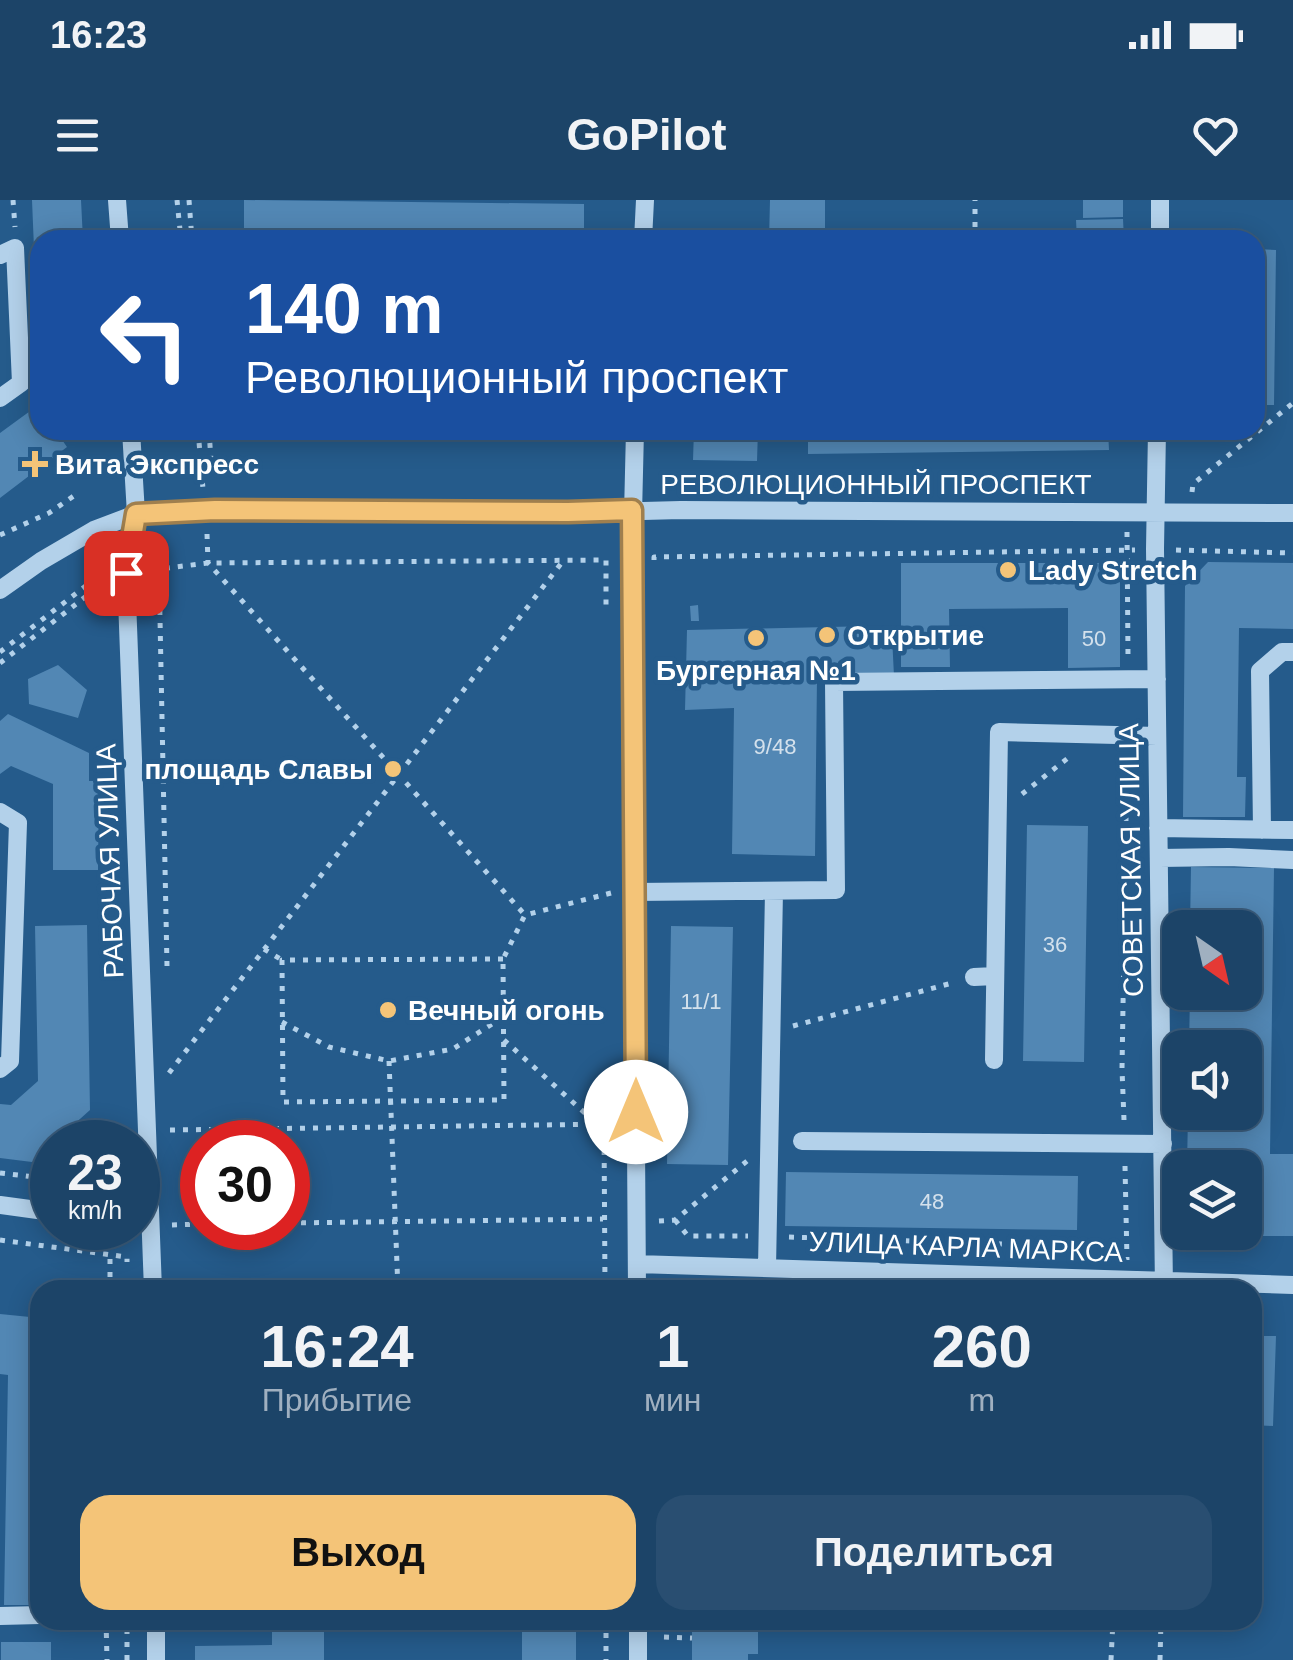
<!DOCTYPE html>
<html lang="ru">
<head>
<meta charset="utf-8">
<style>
  body { margin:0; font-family:Helvetica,sans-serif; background:#294e71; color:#f1f3f6; height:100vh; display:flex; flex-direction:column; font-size:38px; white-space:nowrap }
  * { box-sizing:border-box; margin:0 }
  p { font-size:32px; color:#a0b0c0 }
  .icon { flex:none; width:55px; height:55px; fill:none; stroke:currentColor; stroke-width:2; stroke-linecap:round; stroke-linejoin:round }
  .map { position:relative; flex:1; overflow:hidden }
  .details { position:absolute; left:30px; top:1080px; width:1232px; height:350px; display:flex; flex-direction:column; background:#1c4468; border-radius:30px; box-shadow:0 5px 25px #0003,0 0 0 2px #3a5c7c }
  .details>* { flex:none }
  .hud { position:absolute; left:30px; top:30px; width:1235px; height:210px; border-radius:30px; box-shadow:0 5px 25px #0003,0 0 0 2px #3a5c7c; background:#1a4fa0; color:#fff; overflow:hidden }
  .needle { width:65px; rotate:146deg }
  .controls { position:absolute; left:1162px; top:710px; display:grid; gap:20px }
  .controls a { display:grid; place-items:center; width:100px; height:100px; border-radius:20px; background:#1c4468; box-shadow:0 5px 25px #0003,0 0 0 2px #3a5c7c; font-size:50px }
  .speed { position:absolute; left:30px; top:920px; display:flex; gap:20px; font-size:50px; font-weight:700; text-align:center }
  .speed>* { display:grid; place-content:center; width:130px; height:130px; border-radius:50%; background:#1c4468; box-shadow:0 5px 25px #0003,0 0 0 2px #3a5c7c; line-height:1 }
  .speed small { font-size:25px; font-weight:400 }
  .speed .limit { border:15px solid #d22; background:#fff; color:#111 }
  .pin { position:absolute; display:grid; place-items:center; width:85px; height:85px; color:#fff; margin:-42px; border-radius:20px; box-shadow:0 5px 15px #0006 }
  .me { position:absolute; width:110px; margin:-55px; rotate:0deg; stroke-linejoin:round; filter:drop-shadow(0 0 8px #0008) }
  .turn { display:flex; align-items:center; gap:35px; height:210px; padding:0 50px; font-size:45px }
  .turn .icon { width:130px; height:130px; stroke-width:2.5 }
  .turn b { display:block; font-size:70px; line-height:85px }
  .eta { display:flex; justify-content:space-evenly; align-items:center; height:170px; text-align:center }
  .eta b { font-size:60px; font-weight:700; line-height:70px }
  .cta { display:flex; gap:20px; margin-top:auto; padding:20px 50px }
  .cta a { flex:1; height:115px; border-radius:30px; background:#f4c478; color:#111; font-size:40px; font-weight:700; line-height:115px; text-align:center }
  .cta a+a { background:#294e71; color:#f1f3f6 }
  .status { display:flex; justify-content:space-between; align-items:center; height:70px; padding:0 50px; background:#1c4468; direction:ltr }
  .status svg { height:28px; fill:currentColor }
  header { display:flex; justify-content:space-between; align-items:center; height:130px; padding:0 50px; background:#1c4468; font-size:45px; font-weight:700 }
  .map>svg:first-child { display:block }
</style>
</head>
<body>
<div class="status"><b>16:23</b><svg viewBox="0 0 49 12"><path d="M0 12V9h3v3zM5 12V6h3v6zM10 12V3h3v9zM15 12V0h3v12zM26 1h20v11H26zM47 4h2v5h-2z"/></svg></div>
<header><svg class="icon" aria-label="menu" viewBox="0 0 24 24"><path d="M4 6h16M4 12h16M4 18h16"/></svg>GoPilot<svg class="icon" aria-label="heart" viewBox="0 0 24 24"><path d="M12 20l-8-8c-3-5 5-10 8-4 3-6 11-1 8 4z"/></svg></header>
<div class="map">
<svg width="1293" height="1460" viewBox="0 0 1293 1460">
  <rect width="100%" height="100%" fill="#255b8b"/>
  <path fill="#5287b4" d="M32 0H81L83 40H40V121H37Z
    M244 0 584 4V40H244Z
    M770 0H825V40H769Z
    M1083 0H1123V17L1083 18Z
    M1123 19 1124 40H1077L1076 20Z
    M1255 49 1276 50 1274 205H1255Z
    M40 198V230H62L58 234 67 247 0 298V233L37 206Z
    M483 230H581V241L483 239Z
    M694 230H758L757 261 693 260Z
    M808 230H1108L1109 250 808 254Z
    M1208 362 1293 363V429L1239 428 1237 577H1246L1245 617H1183L1185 386Z
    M901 363H1120V467L1068 468V408L949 409 950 467H901Z
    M698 405 699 421H691L690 406Z
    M873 426 874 435 892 436 894 476 817 477 815 656 732 654 734 508 685 510 687 430Z
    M58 465 87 490 78 518 29 504 28 479Z
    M8 514 89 553V581H99L98 670H53V584L11 566 0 574V521Z
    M1027 625 1088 626 1084 862 1023 861Z
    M1191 667 1274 668 1270 954H1293V1036H1245V968H1187L1188 912H1245V848H1189L1190 792H1245V728H1190Z
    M87 725 90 910 32 962 0 958V904L11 905 38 881 35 726Z
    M671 726 733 727 728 965 667 964Z
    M786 972 1078 976 1077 1030 785 1026Z
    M0 1114 40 1118V1405H4L8 1175 0 1174Z
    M1252 1136H1276L1273 1226 1252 1225Z
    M272 1420H324V1460H195V1446L272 1445Z
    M522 1420H576V1460H522Z
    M692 1420H758V1454H748V1460H692Z
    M1 1442H51V1460H1Z"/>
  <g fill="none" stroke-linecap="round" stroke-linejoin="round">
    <path stroke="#b3d1ea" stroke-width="5" stroke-dasharray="5 8" stroke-linecap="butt" d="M13 0 15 27
      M177 0 181 40
      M189 0 192 40
      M975 40V0
      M198 230 203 289
      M209 230 211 261
      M1192 292 1193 284 1293 203
      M1127 332 1128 455
      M207 334 208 363 525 715
      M0 335 49 313 78 293
      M1176 350 1293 353
      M654 360V357L1135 350
      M0 452 100 375
      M0 463 102 384
      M1022 594 1068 558
      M264 749 282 760
      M503 759 282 760 283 902 504 900 503 759 525 715 611 693
      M167 766 159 369 208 363 606 360V405
      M282 822 329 847 389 861 453 849 503 817
      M793 826 952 783
      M504 840 597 924
      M389 861 398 1090
      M169 873 563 361
      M1124 920 1122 869 1127 556
      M604 924 605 1090
      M170 930 612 924
      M110 942 123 931
      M1125 966 1127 1060
      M0 973 52 979
      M675 1020 688 1036H748
      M659 1021 675 1020 747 961
      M288 1023 603 1019
      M172 1025 202 1024
      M789 1037 1126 1048
      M0 1040 127 1057V1062
      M176 1086 605 1083
      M110 1090V1055
      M106 1420 107 1460
      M606 1420V1460
      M664 1437 692 1438
      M127 1460V1420
      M1111 1460 1113 1420
      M1160 1460 1161 1420"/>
    <path stroke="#b3d1ea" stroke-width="18" d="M117 0 120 40
      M643 40 645 0
      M1160 40V0
      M0 55 15 48 21 183 0 198
      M131 230 136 314 126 373 153 1090
      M635 230 632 357 637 1090
      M1157 230 1155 349 1164 1090
      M0 390 41 361 94 330 136 314 215 310 605 312 681 310 1293 313
      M0 612 18 623 10 861 0 869
      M1158 628 1293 630
      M1262 630 1260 471 1282 452H1293
      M1159 658 1229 657 1293 660
      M634 692 836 690 834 482 1157 479
      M974 777 995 776
      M994 860 999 532 1157 536
      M802 941 1163 944
      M0 1005 52 1012
      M637 1064 1293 1085
      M767 1068 774 691
      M0 1416 40 1415
      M156 1420V1460
      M638 1420V1460"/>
  </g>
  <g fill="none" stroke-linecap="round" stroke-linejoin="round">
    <defs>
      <path id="route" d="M126 373 136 314 215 310 568 312 632 310 636 912"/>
    </defs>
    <use href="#route" stroke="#9f7f4e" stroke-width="25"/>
    <use href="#route" stroke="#f4c478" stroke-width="18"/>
  </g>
  <g fill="#f4c478" stroke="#255b8b" stroke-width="4">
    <path d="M30 249h10v10h10v10h-10v10h-10v-10h-10v-10h10z"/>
    <circle cx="1008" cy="370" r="10"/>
    <circle cx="827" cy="435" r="10"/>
    <circle cx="756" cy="438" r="10"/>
    <circle cx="393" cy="569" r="10"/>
    <circle cx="388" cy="810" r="10"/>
  </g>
  <g text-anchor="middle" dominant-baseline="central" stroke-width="9" stroke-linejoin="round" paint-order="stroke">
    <g font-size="22" fill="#d4e1ec">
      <text x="1094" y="438">50</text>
      <text x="775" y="546">9/48</text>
      <text x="1055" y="744">36</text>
      <text x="701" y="801">11/1</text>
      <text x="932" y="1001">48</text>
    </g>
    <g font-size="28" font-weight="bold" fill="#fff" stroke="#255b8b" text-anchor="start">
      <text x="55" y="264">Вита Экспресс</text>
      <text x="1028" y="370">Lady Stretch</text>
      <text x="847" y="435">Открытие</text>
      <text x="756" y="470" text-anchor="middle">Бургерная №1</text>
      <text x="373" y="569" text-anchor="end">площадь Славы</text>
      <text x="408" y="810">Вечный огонь</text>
    </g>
    <g font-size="28" fill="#fff" stroke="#255b8b">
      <text x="876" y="284">РЕВОЛЮЦИОННЫЙ ПРОСПЕКТ</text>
      <text transform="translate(1131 660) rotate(-91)">СОВЕТСКАЯ УЛИЦА</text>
      <text transform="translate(110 661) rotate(-92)">РАБОЧАЯ УЛИЦА</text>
      <text transform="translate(966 1047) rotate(2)">УЛИЦА КАРЛА МАРКСА</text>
    </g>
  </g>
</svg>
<div class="controls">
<a><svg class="needle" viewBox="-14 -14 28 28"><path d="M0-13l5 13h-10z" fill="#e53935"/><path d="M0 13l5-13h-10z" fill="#a0b0c0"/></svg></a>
<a><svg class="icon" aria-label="sound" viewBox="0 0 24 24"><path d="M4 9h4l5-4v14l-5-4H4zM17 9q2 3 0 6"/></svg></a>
<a><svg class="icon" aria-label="layers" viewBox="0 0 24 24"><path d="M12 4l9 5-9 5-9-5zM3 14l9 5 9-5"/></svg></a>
</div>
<div class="speed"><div>23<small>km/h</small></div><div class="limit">30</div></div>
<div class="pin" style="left:126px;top:373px;background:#d93025"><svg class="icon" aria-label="arrive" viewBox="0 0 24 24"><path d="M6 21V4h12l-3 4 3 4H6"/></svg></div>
<svg class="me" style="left:636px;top:912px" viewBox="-20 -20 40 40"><circle r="19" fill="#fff"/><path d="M0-13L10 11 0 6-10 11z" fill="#f4c478"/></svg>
<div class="hud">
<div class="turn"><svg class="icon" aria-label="left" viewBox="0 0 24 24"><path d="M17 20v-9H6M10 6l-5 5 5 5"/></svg><div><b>140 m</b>Революционный проспект</div></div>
</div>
<section class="details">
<div class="eta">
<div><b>16:24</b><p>Прибытие</p></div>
<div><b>1</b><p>мин</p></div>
<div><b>260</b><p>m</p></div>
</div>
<div class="cta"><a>Выход</a><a>Поделиться</a></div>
</section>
</div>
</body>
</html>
